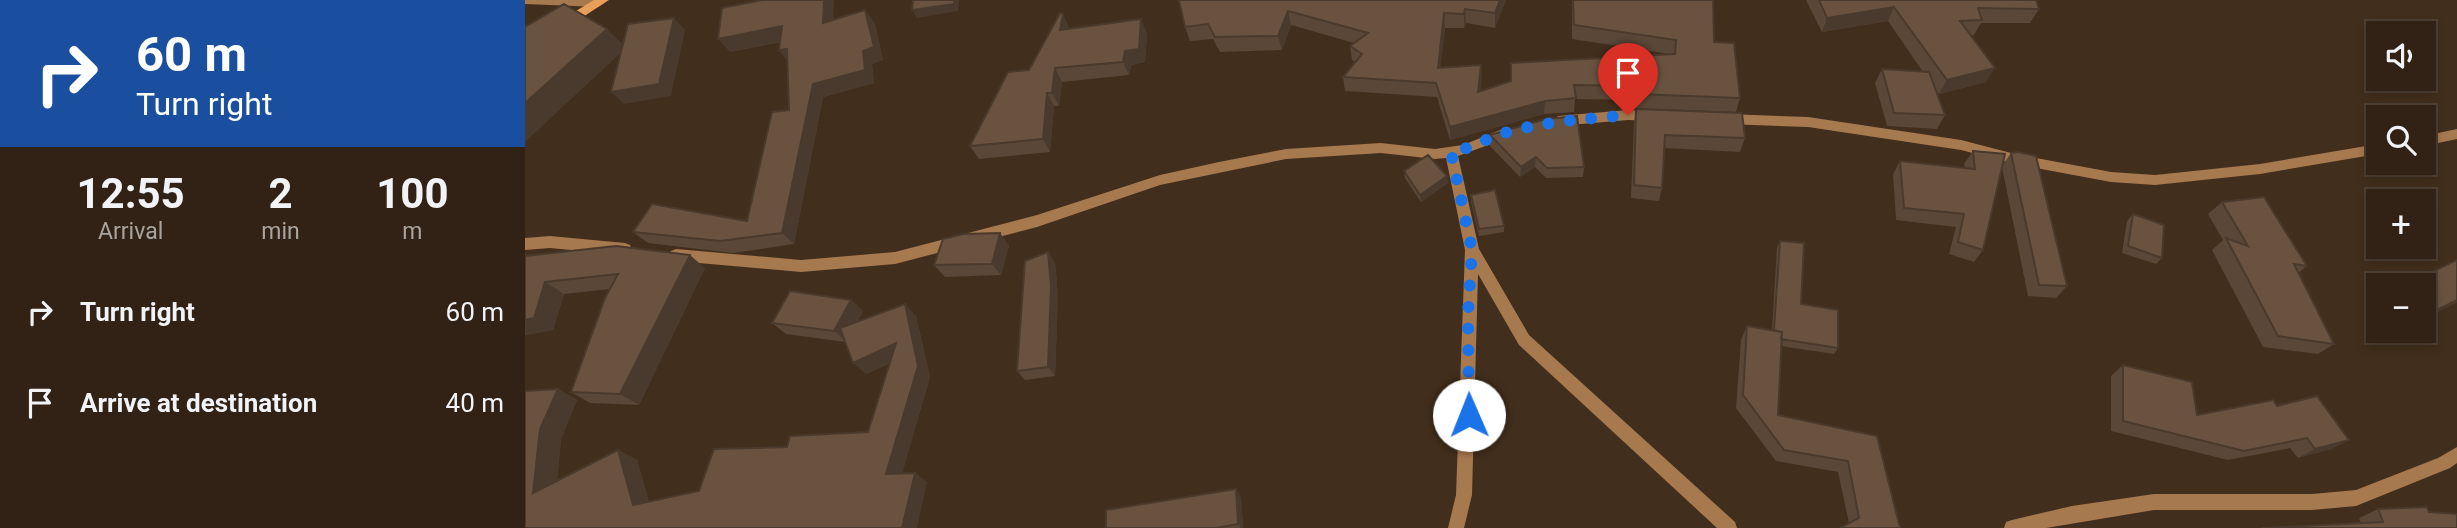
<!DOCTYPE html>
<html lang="en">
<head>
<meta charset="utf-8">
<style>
  body { margin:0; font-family:Roboto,sans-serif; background:#3a2a1e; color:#f1f3f6; height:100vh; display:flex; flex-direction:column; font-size:26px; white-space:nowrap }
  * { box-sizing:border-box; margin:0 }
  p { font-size:23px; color:#a8a4a0 }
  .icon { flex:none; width:38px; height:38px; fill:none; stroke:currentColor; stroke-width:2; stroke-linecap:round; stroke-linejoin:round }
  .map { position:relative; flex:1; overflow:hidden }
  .drawer { display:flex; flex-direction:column; background:#322215; width:525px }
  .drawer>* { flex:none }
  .hud { background:#1a4fa0; color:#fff; overflow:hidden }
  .controls { position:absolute; left:1841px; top:21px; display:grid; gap:14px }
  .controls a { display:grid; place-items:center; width:70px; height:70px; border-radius:0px; background:#322215; box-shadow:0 4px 10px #0003,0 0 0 2px #4d3f34; font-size:35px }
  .pin { position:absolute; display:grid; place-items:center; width:60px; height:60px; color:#fff; margin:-72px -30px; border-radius:50% 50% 50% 0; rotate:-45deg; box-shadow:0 0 7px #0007 }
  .pin .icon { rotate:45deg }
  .me { position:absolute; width:77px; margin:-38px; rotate:359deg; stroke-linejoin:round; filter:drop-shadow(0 0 5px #0008) }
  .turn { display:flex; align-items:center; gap:24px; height:147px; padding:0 21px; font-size:32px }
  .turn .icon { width:91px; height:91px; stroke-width:2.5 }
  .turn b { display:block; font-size:49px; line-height:60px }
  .eta { display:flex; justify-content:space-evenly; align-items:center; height:119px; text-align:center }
  .eta b { font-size:42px; font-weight:700; line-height:49px }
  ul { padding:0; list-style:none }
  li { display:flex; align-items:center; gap:21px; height:91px; padding:0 21px }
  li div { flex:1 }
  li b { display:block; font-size:26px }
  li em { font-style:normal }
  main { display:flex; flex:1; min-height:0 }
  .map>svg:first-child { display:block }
</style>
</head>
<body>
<main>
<section class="drawer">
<div class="hud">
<div class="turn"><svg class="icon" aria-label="right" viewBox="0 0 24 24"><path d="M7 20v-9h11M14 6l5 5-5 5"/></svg><div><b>60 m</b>Turn right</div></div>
</div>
<div class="eta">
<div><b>12:55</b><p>Arrival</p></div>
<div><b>2</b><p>min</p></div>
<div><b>100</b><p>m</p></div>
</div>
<ul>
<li><svg class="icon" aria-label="right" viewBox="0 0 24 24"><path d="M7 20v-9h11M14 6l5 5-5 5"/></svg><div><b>Turn right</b></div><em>60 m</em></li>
<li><svg class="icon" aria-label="arrive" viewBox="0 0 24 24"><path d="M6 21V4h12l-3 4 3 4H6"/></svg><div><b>Arrive at destination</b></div><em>40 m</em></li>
</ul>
</section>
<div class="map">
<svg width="1932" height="528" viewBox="0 0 1932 528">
  <rect width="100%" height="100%" fill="#422e1c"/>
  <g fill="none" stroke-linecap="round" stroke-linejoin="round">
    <path fill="#a7794f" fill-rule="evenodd" d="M0 0H77L79 3 73 7 0 4Z
      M1103 110 1128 111 1134 116 1128 121 1103 120 1033 126 1027 121 1033 116Z
      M1201 114 1283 117 1436 140 1490 154 1586 172 1630 175 1735 164 1853 144V154L1735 174 1630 185 1586 182 1490 164 1436 150 1283 127 1201 124 1195 119Z
      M983 127 989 132 988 136 933 156 954 249 1004 335 1210 522 1212 528H1192L994 345 953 274 947 495 939 528H923L931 495 940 250 921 158 910 159 856 153 761 159 635 185 512 227 370 264 276 272 151 261 146 259 144 255 146 251 151 249 276 260 370 252 512 215 635 175 694 162 761 149 856 143 910 149 938 145Z
      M1932 129V139L1899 146V136Z
      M25 236 100 243 105 245 107 249 105 253 100 255 25 248 0 250V238Z
      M1932 447V463L1925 468 1831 506 1787 510H1629L1521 528H1479L1481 522 1487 520 1547 506 1629 494H1787L1831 490 1913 458Z"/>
    <path fill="#e89f59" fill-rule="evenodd" d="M69 0H84L44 26H36L34 23 36 20Z"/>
  </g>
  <path fill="#5a4737" d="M654 0H981L970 28 941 23 939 28H920L915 67 956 65 955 91 986 81V63L1145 54 1047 39V0H1188L1189 42 1215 98 1211 112 1109 108 1110 100 1050 99 1049 112 1019 114 925 140 912 97 820 91 818 77 830 62 827 60 825 46 829 43 766 25 757 50 695 52 688 39 665 41 660 27Z
    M1281 0H1511L1514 9 1505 23H1456L1449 35H1445L1461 82 1414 94 1411 89 1420 115 1412 129 1362 126 1350 83 1357 69 1398 72 1363 21 1297 32Z
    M340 10 350 24 358 60 347 64 349 83 298 97 269 244 208 253 123 243 108 232 222 221 264 110 263 61 254 50 255 42 205 52Z
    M544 27V29L622 33 620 62 606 65 604 75 537 82 534 106H529L525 152 454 159 445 146 504 70Z
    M1111 109 1220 138 1215 152 1139 148 1137 188 1134 201 1106 198 1109 123Z
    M965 135 1059 167 1058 177 1021 178 1010 167 995 177 965 146Z
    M1448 151 1477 166 1486 153 1542 286 1531 298 1503 296 1477 167 1458 250 1449 262 1424 254 1431 227 1371 220 1368 174 1375 161 1440 168 1439 164Z
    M879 171 923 183 896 202 880 178Z
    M946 195 979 226V232L954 236 946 202Z
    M1697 202 1782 266 1773 273 1809 344 1793 354 1738 347 1687 250 1698 240 1683 214Z
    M1608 214 1637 258 1631 264 1597 253 1602 221Z
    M475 233 484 246 476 275 420 277 409 265Z
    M1255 241 1276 304 1313 348 1309 354 1256 346 1253 415 1352 436 1375 528 1324 523 1313 472 1251 461 1211 408 1216 340 1222 326 1247 330 1252 248Z
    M523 252 530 263 533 296 530 376 500 380 492 371Z
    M0 253 1 254V256L180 268 114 405 65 403 46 392 85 289 39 294 28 330 0 335Z
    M1932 260V302L1899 319V285H1880Z
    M326 300 338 311 333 321 391 316 405 377 377 473 402 482 0 528 33 389 52 400 36 439 32 481 93 450 112 460 124 502 174 491 262 447 343 432 365 363 341 374 320 342 261 334 247 323Z
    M1598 365 1672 415 1752 406 1824 440 1806 449 1773 458 1765 448 1703 460 1586 431V376Z
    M716 497 718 528H581Z
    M1853 509 1904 512 1932 528 1836 523 1834 518Z"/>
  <path fill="#4a3a2d" d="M299 0H309L308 36 298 23Z
    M429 0H434L433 11 392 18 387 10Z
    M975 0H981L970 28V13Z
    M1369 7 1363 21 1297 32 1302 18Z
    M940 9 941 23 939 28V14Z
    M340 10 350 24 358 60 347 64 349 83 298 97 269 244 257 233 288 84Z
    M763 11 766 25 757 50 753 36Z
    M919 13 920 28 914 82 913 68Z
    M538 14 544 27 542 44 535 30Z
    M149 18 160 30 146 96 99 104 86 92Z
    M616 19 622 33 620 62 606 65 604 75 598 62 600 51Z
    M257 26 267 39 205 52 193 39Z
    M82 29 101 48 0 142V103Z
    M262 49 265 64 254 50Z
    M956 65 957 79 954 106 953 92Z
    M530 68 537 82 534 106 527 93Z
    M1470 68 1461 82 1414 94 1422 80Z
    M522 93 529 106 525 152 518 139Z
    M1020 101 1019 114 925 140V127Z
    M1011 157 1010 167 995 177 996 167Z
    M922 176 923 183 896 202 895 195Z
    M475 233 484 246 476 275 467 264Z
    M523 252 530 263 533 296 530 376 523 367Z
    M165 255 180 268 114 405 95 394Z
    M20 282 39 294 28 330 0 335V320Z
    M326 300 338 311 322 342 309 331Z
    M1932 300V302L1899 319 1910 311Z
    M380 304 391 316 405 377 374 484 361 474Z
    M371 343 383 354 341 374 328 363Z
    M33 389 52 400 36 439 30 502 8 493 15 429Z
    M1824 440 1806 449 1773 458 1790 449Z
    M93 450 112 460 127 514 108 505Z
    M390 473 402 482 392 528H377Z
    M711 489 716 497 718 528H716L713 524Z"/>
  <path fill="#695340" stroke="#4a3a2d" stroke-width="2" d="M237 0H299L298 23 340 10 349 47 338 51 340 70 288 84 257 233 195 241 108 232 127 204 222 221 247 112 264 110 262 49 254 50 257 26 193 39 197 8Z
    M388 0H429V4L387 10Z
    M654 0H975L970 13 940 9 939 14 919 13 913 68 956 65 953 92 986 81V63L1150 54 1151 40 1049 25 1048 0H1188L1189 42 1209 43 1215 98 1112 94V86L1049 85 1051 98 1020 101 925 127 911 83 818 77 837 54 825 46 843 33 763 11 753 36 690 37 683 24 660 27Z
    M1294 0H1511L1514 9 1453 8 1457 20 1435 21 1470 68 1422 80 1369 7 1302 18Z
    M39 4 82 29 0 103V27Z
    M535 13 538 14 535 30 616 19 614 49 600 51 598 62 530 68 527 93H522L518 139 445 146 483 72 504 70Z
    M149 18 134 84 86 92 103 24Z
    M1357 69 1404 72 1420 115 1369 113Z
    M1111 109 1217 113 1220 138 1140 135 1137 188 1109 185Z
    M1052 116 1059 167 1022 168 1011 157 996 167 965 135 1021 119Z
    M1448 151 1480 154 1458 250 1433 242 1439 214 1379 208 1375 161 1450 169Z
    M1493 152 1511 156 1542 286 1514 285 1486 153Z
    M903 155 922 176 895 195 879 171Z
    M970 190 979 226 954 229 946 195Z
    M1739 197 1782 266 1769 264 1809 344 1753 336 1701 238 1723 246 1697 202Z
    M1608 214 1639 225 1637 258 1603 246Z
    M475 233 467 264 409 265 418 239 438 234Z
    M1255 241 1279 243 1276 304 1313 310V348L1256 339 1257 332 1249 330Z
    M91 246 165 255 95 394 46 392 80 298 93 274 20 282 9 318 0 320V256Z
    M523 252 526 286 523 367 492 371 500 261Z
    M1932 260V300L1910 311 1899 300V285H1884L1882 284Z
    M265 291 326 300 309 331 247 323Z
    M380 304 393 366 361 474 390 473 377 528H0V391L33 389 15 429 8 493 93 450 108 505 174 491 189 449 262 447 265 436 343 432 371 343 328 363 315 328Z
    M1222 326 1257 332 1253 415 1352 436 1375 528H1315L1334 518 1323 461 1259 450 1218 395Z
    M1598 365 1667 382 1672 415 1748 400 1752 406 1792 396 1824 440 1790 449 1782 438 1719 451 1598 421Z
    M711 489 713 524 691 528H581V510Z
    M1902 507 1904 512 1932 514V528H1736L1858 522 1853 509Z"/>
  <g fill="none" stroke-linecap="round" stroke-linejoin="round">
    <path stroke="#1a73e8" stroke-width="12" stroke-dasharray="0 21.6" d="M944 415 943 314 947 250 926 152C946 149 963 137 983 132 1022 121 1062 119 1103 115"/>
  </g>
</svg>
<div class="controls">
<a><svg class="icon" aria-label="sound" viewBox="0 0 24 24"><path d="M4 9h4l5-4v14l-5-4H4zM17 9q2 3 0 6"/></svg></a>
<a><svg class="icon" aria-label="search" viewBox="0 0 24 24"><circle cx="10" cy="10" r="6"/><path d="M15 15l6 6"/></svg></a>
<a>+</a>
<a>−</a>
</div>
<div class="pin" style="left:1103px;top:115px;background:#d93025"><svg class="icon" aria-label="arrive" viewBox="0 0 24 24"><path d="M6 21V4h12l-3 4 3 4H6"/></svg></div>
<svg class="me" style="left:944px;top:415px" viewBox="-20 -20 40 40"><circle r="19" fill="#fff"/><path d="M0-13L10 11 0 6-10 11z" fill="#1a73e8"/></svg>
</div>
</main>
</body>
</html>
